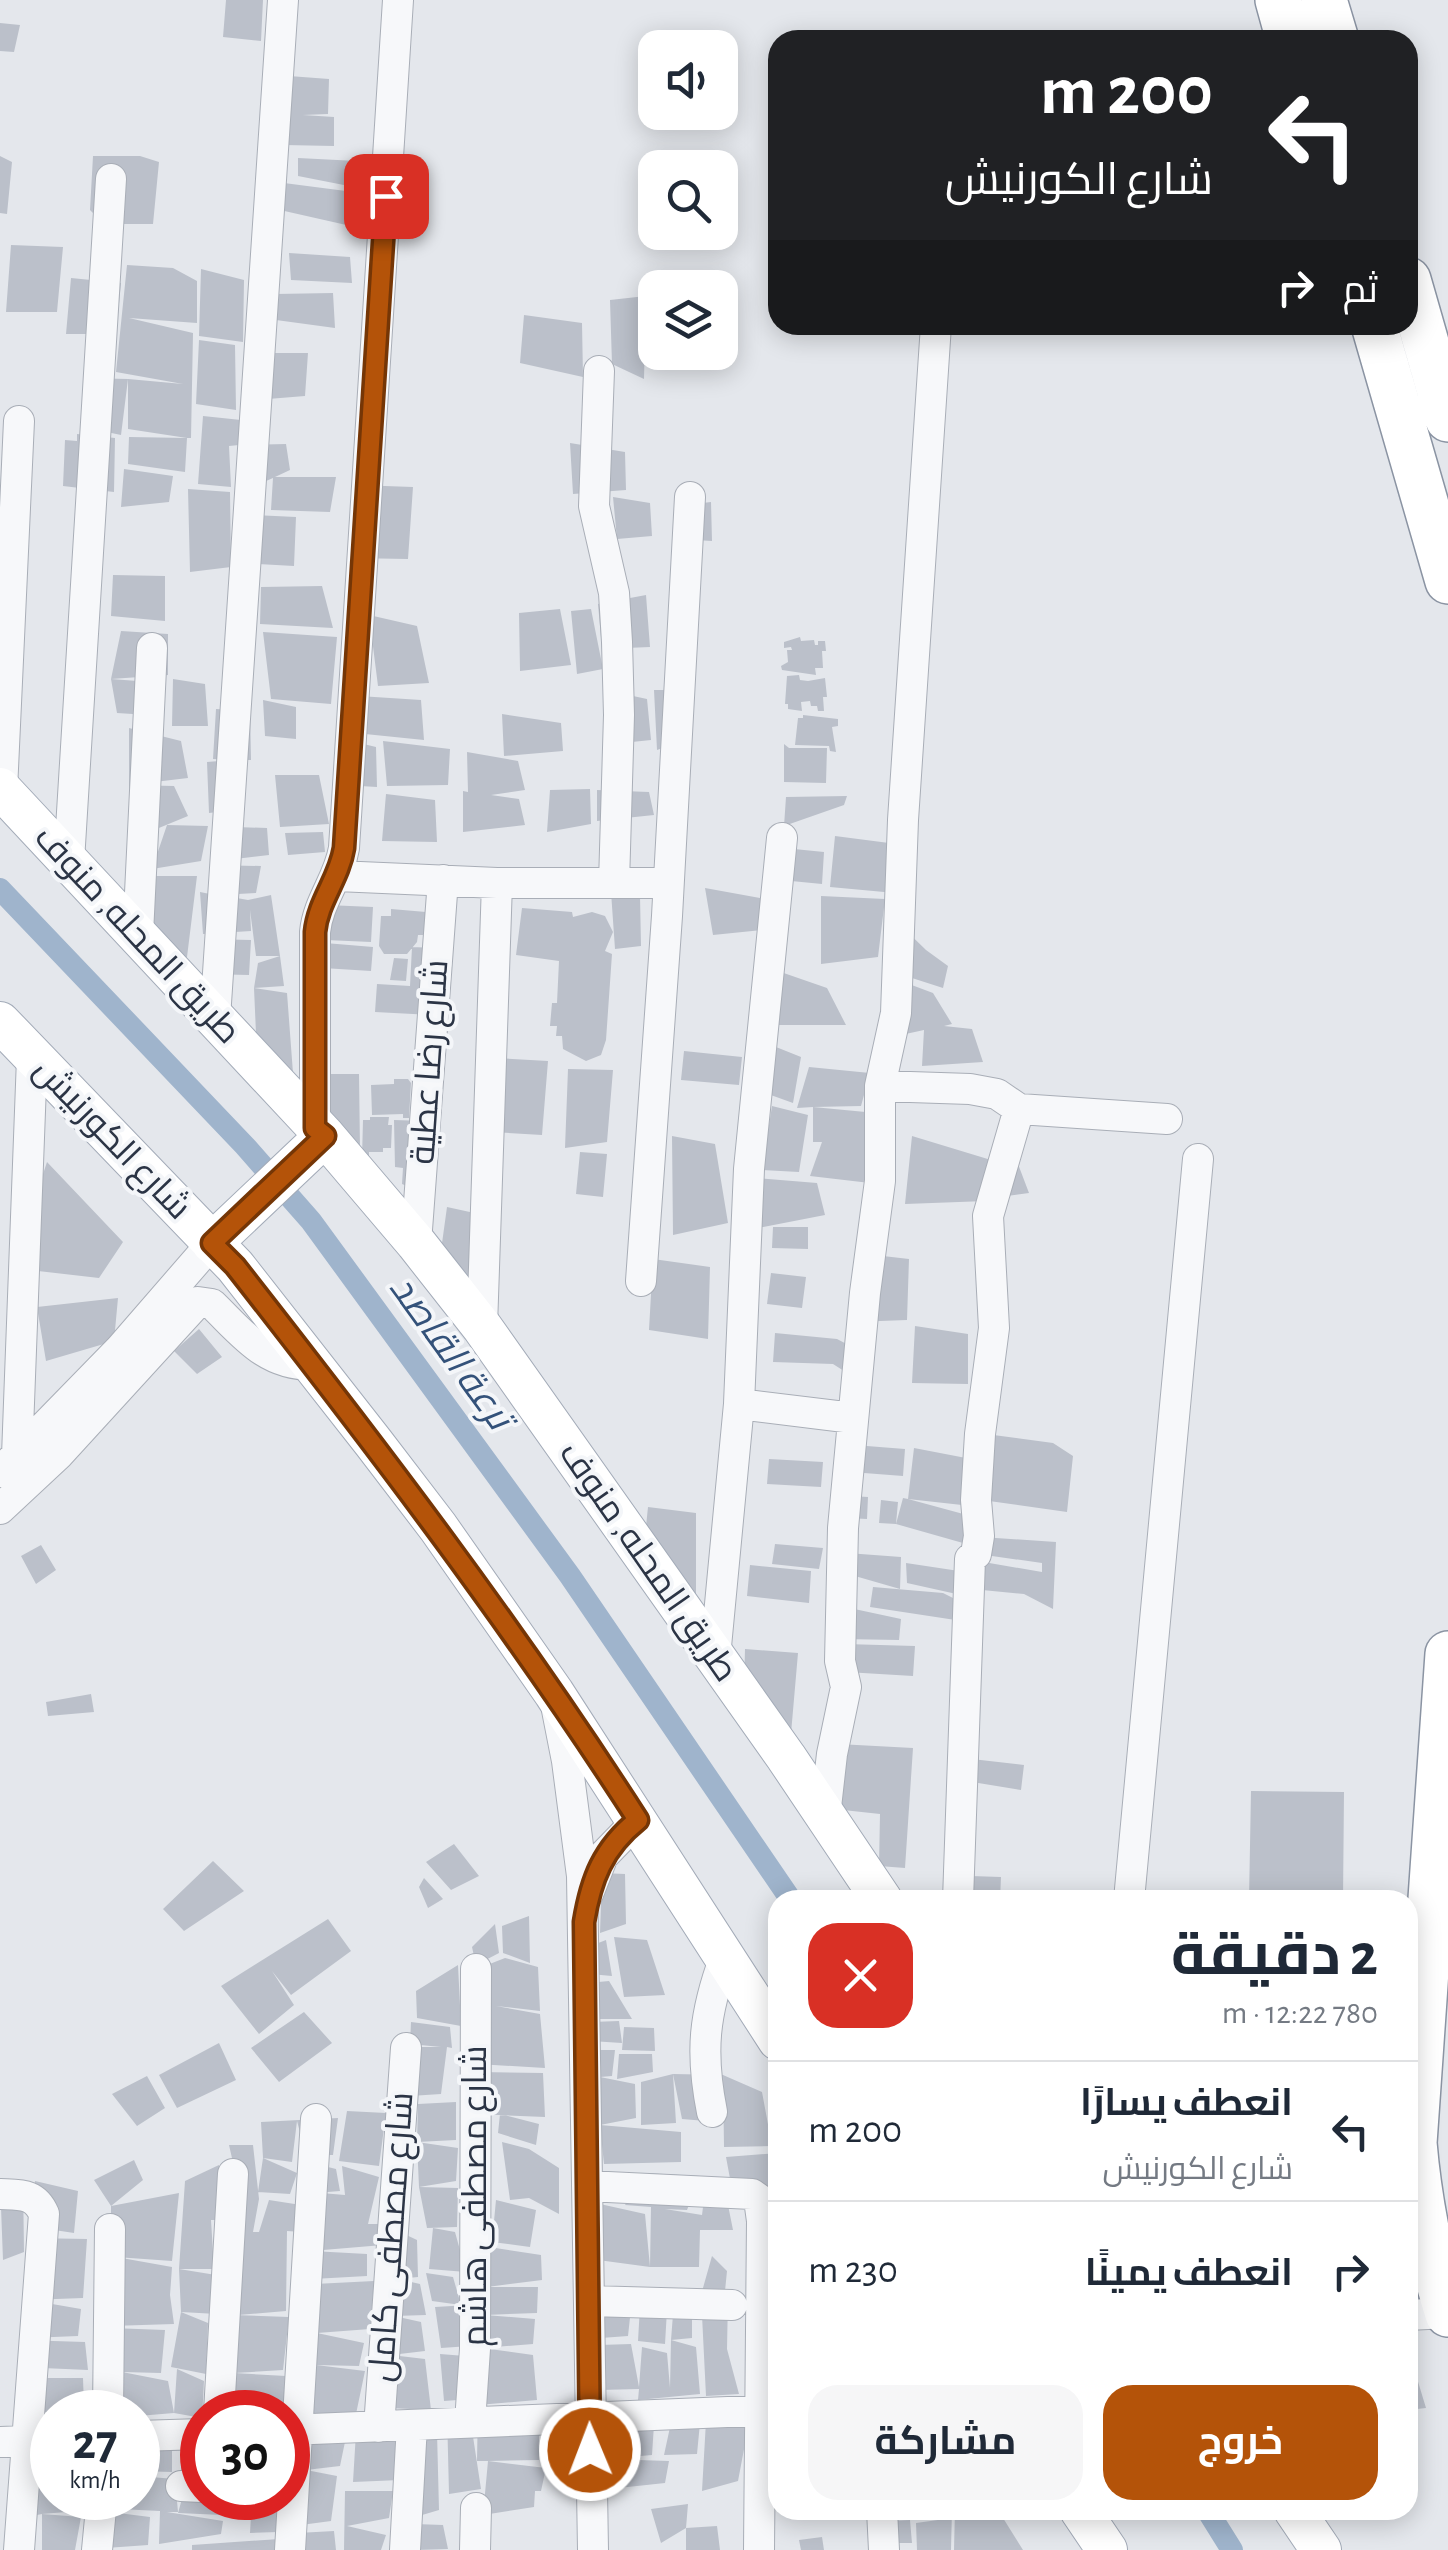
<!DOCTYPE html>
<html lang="ar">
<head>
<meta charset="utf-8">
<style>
  body { margin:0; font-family:"Alegreya Sans",Cairo,sans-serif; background:#f6f6f7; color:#1f2937; direction:rtl; height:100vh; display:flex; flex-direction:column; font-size:38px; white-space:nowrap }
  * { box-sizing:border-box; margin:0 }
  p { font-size:32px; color:#747a83 }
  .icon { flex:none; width:55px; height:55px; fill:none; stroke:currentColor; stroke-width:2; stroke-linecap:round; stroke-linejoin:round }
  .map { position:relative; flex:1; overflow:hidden; direction:ltr }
  .side { position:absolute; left:768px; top:1890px; width:650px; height:630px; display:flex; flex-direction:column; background:#fff; border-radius:30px; box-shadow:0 5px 25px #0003; direction:rtl }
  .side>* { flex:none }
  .hud { position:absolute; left:768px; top:30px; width:650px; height:305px; border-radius:30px; box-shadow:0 5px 25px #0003; direction:rtl; background:#202124; color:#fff; overflow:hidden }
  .fabs { position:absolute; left:638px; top:30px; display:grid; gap:20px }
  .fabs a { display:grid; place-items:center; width:100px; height:100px; border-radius:20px; background:#fff; box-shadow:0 5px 25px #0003; font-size:50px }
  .speed { position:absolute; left:30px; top:2390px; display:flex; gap:20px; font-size:50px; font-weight:700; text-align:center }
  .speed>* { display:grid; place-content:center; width:130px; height:130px; border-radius:50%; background:#fff; box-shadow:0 5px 25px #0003; line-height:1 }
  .speed small { font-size:25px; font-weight:400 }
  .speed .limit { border:15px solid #d22; background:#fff; color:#111 }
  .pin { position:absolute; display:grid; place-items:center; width:85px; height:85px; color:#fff; margin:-42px; border-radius:20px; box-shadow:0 5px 15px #0006 }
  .me { position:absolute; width:110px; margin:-55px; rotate:359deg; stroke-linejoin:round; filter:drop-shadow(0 0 8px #0008) }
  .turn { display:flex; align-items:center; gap:35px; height:210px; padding:0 40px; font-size:45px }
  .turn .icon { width:130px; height:130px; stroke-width:2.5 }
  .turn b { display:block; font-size:70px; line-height:85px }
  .then { display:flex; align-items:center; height:95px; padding:0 40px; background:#0003; gap:20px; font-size:38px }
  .round { display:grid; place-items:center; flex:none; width:105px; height:105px; border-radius:30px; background:#f6f6f7 }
  .overview { display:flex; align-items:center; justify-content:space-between; height:170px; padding:0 40px }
  h1 { font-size:60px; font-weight:700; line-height:75px }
  .action { display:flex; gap:20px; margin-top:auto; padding:20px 40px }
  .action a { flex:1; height:115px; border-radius:30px; background:#b45309; color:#fff; font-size:40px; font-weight:700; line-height:115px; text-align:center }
  .action a+a { background:#f6f6f7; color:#1f2937 }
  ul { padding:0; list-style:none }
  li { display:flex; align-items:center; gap:30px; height:140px; padding:0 40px; border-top:2px solid #e0e1e3 }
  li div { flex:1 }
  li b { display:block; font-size:38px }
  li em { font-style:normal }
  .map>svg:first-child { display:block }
</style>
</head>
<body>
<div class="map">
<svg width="1448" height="2550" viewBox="0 0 1448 2550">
  <rect width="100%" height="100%" fill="#e4e7ec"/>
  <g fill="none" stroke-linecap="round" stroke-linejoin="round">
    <path stroke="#9fb4cc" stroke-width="22" d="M0 889 245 1146 311 1221 570 1576 791 1900
      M1207 2510 1232 2550"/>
  </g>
  <path fill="#bbc0ca" d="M226 0H263L261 41 223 37Z
    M0 23 20 25 14 52 0 51Z
    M289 76 329 79 328 114 303 115 334 117V146L284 145Z
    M0 156 12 162 7 214 0 213Z
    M93 156H140L159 162 153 224H104L90 210Z
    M298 158 357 161 354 187 298 176Z
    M284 183 369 194 364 229 280 210Z
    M11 245 63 247 57 312H6Z
    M289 253 350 257 352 283 291 280Z
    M127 265 173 268 197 281V323L129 318 193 333 191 438H187L185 472 128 464 129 437 187 438 128 429V379L121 435 83 427 84 378 128 379 183 384 116 372Z
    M201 269 244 280 243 342 199 336Z
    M71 278 121 283 116 334H66Z
    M333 293 335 328 276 320 275 294Z
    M646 296 644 379 612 364 610 300Z
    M524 315 582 323 583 377 520 363Z
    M199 340 235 345 236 410 196 404Z
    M268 353H308L305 396 268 399Z
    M203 416 241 420 239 445 286 444 290 470 275 477H336L330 512 271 510 273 478 252 487 239 445 229 446 231 487 198 484Z
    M77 434 115 438 114 492 63 486 65 440 77 441Z
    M570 443 625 452 626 490 573 494Z
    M124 469 173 476 169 502 121 507Z
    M356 485 413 487 408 559 351 558Z
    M188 489 230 492 231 567 190 572Z
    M613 497 650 503 652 536 617 539Z
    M711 502 712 541 679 539 677 506Z
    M253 515 296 517 294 566 258 564Z
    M113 575 165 576V621L111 616Z
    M322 586 333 628 260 624 261 587Z
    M646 595 650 647 602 649 598 604Z
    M560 609 571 665 520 671 519 613Z
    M591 609 603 669 577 674 571 611Z
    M369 615 417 626 429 683 378 686Z
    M121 631 168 634V675L111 679 164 683V716L117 713 111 679Z
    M263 632 337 637 331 704 271 699Z
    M800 637 801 641 814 640 815 645H818V641H825L826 651H822L823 668H815L816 675 782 670 781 666 788 662 787 650H792L791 647 784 648V642Z
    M799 675 800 680 808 681 825 678 827 697H823L824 711H818L817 706H811L810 701 801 702 802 711 788 709V704H785L787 676Z
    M173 679 205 684 208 726H172Z
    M605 690 647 699 651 740 603 745Z
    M654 690H670L682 741 657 750Z
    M359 696 421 700 424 740 365 734Z
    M263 700 296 707V739L265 736Z
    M216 709 250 711 251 760H244L242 809 209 813 207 762 232 760 213 759Z
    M502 714 561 723 563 751 504 756Z
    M803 715 838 719V726L832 727 836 752 830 751 829 746 795 745 798 718H803Z
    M129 728 181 741 188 778 129 785Z
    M343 739 376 747 377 787 343 785Z
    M383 741 450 749 448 785 387 786Z
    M784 744 789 748H827L826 783 784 782Z
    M467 752 518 761 525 790 491 795 519 799 525 825 463 832V791L468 792Z
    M275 775H319L329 824 280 827Z
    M129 785 174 786 188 816 137 837Z
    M590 789 591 824 547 832 550 790Z
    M597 790 649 792 654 815 597 821Z
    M386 794 435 800 437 842 382 841Z
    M847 796 844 805 784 826 786 797Z
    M167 825 208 826 201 861 152 869Z
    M236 827 267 828 269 855 235 859Z
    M323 832 325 852 288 855 285 833Z
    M835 836 889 843 895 893 830 887Z
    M784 848 824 852 822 884 781 880Z
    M212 865 261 866 256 893 220 895 248 900 271 895 280 956 284 986 254 988 258 963 280 956H256L250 910 251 931 203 934 200 892 210 894Z
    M150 876H197L187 957 150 955Z
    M705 888 760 898 762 930 713 935Z
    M611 892 640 896 641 946 615 949Z
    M821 896 885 899 878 957 821 964Z
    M327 905 373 907 371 942 326 940Z
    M522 908 572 912 573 917 592 912 605 916 613 932 605 951 612 954 606 1040 601 1055 586 1061 563 1049 562 1036H556L557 1026H550L552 1003H557L559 961 516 955Z
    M391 909 426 912 424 935H418L417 942 407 954H384L379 946 381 916H391Z
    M888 913 926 950 948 966 943 988 884 969Z
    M208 939 251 940 249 975 205 974Z
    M325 943 373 947 371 971 323 968Z
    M412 947 436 948 432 1015 375 1012 377 984 410 986Z
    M394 958 408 959 406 981 390 980Z
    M775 970 827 988 846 1025H772Z
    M885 975 933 993 952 1024 944 1026 972 1029 983 1062 922 1066 924 1030 878 1040Z
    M254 988 287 993 293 1073 258 1079Z
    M771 1045 801 1057 793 1103 768 1094Z
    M684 1051 742 1057 739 1085 681 1080Z
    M496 1058 548 1061 542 1135 493 1132Z
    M809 1067 870 1073 861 1106 813 1107 876 1113 870 1183 810 1176 822 1142H813V1107L797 1108Z
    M568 1069 613 1070 607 1142 565 1148Z
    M329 1074H359L360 1150 316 1116Z
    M394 1079H408L411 1083 409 1118H403V1114L372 1115 371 1085 394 1084Z
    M772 1106 808 1115 799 1172 762 1170Z
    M370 1117H389L388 1125H392L391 1148H383V1152H369V1158H362L363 1120H370Z
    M394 1120 425 1121 407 1201V1186L402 1184 403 1168 395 1167Z
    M1007 1135 1029 1193 992 1198Z
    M672 1136 715 1144 728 1223 673 1235Z
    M912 1136 991 1160 986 1201 905 1204Z
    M580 1152 607 1154 603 1197 576 1194Z
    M47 1162 123 1242 99 1278 12 1268Z
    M757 1178 817 1183 825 1215 758 1228Z
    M447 1207 479 1214V1316L439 1265Z
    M773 1227H808V1249L772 1248Z
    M857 1253 909 1259 907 1320 853 1322Z
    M653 1259 710 1267 708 1339 649 1330Z
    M771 1273 806 1277 802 1308 767 1304Z
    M118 1298 114 1341 46 1361 37 1307Z
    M915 1326 968 1334V1384L912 1383Z
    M199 1329 222 1357 197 1374 174 1351Z
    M775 1333 837 1339 860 1351 855 1378 833 1364 773 1362Z
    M986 1434 1053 1443 1073 1456 1067 1512 982 1500Z
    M854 1445 905 1449 903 1476 851 1472Z
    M914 1448 966 1458 962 1505 908 1499 967 1515 970 1545 896 1524 903 1498 908 1499Z
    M769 1459 823 1462 821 1487 767 1484Z
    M852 1496 868 1497 867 1519 847 1518Z
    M881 1500 898 1502 896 1524 879 1523Z
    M648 1507 696 1513V1601L644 1546Z
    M981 1537 1056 1542 1053 1609 1024 1594 972 1589V1560L1042 1572V1563L978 1554Z
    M775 1544 823 1548 819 1569 772 1564Z
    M41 1545 56 1570 36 1584 21 1556Z
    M847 1553 901 1557 900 1589 848 1574Z
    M906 1563 959 1571 961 1595 907 1583Z
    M750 1565 811 1571 809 1603 747 1596Z
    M873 1587 943 1593 963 1603 962 1621 870 1607Z
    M845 1607 901 1619 899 1640 842 1639Z
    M845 1644 915 1646 913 1676 846 1672Z
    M745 1649 798 1653 790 1745 744 1688Z
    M91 1694 94 1712 48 1716 46 1702Z
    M838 1744 913 1748 905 1868 879 1866 880 1814 834 1809Z
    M963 1758 1024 1765 1021 1790 960 1780Z
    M1251 1791 1344 1792 1343 1900H1249Z
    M454 1844 479 1876 451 1890 426 1862Z
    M213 1861 244 1891 184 1931 163 1909Z
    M602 1873 625 1874 626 1924 600 1933Z
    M971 1876 1001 1877 1000 1900H969Z
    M424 1878 443 1899 428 1908 419 1887Z
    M529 1916 530 1963 503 1953 502 1926Z
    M328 1919 351 1951 291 1995 272 1971 294 2005 259 2034 221 1986Z
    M495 1924 499 1953 476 1965 472 1947Z
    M614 1937 647 1940 665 1995 624 1997Z
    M606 1940 612 1976 590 1974 588 1947Z
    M505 1958 538 1967 540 2011 496 2006 540 2014 545 2068 477 2064 482 1967Z
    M458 1965 461 2026 417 2018 416 1991Z
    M609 1981 632 2019H593L588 1983Z
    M304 2012 332 2043 279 2082 251 2048Z
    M619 2021 622 2043 591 2041 592 2022Z
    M411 2022 450 2027 452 2048 447 2047 441 2094 410 2096 409 2047H441L410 2044Z
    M624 2027 654 2028 655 2051 622 2050Z
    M219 2043 236 2080 177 2108 159 2075Z
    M593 2050H615L612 2076 600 2077 635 2084 636 2118 600 2125V2077H592Z
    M619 2054H652L653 2072 617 2079Z
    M479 2072 543 2073 545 2117 476 2114Z
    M673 2074 723 2075 718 2122 682 2119 673 2074 676 2123 641 2125V2082Z
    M723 2075 762 2092 772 2146 724 2147Z
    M147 2076 165 2108 137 2126 112 2094Z
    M456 2102V2140L417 2142 418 2104Z
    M347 2111 386 2113 379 2166 339 2161Z
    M500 2114 539 2124 536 2145 498 2133Z
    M338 2118 333 2155H306L297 2121 292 2162 263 2158 261 2122Z
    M600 2125 681 2132V2162L604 2164Z
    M417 2142 458 2148 456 2181 419 2187Z
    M502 2142 529 2149 559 2168V2214L529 2198 510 2200Z
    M229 2145H253L259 2199 253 2232H259L269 2200 301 2205 302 2232 287 2231 286 2311 238 2315 242 2202Z
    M778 2153V2187L731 2184 726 2157Z
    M263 2158 297 2173 290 2194 258 2192Z
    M134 2160 143 2180 111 2206 94 2180Z
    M300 2160 336 2169 340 2191 303 2194Z
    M219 2165 220 2220H211L214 2269H179L185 2181Z
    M342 2166 379 2177 368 2224H381L383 2245 323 2250 321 2193 345 2195Z
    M645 2173 700 2176 687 2210 665 2209 702 2215 707 2176 723 2180 733 2230H700L699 2267H650L598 2260 600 2204 645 2214 650 2267 651 2207 625 2205Z
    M23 2180 24 2252 3 2260 0 2181Z
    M35 2181 78 2191 74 2233 28 2226Z
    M419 2187 458 2188 457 2227 427 2228Z
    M179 2193 172 2261 116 2257 172 2267 170 2295 174 2324 111 2326V2206Z
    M496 2200 536 2210 530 2247 492 2242Z
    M433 2228 455 2232 466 2272 429 2269Z
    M400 2232 417 2240 418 2277 398 2279Z
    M31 2238 87 2239 83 2298 29 2300Z
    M489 2247 541 2255 542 2280 487 2287Z
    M312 2251 367 2254V2276L313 2279Z
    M712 2256 727 2271 725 2291 701 2295Z
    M179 2269 216 2275 217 2314 181 2312 208 2323 206 2374 171 2367 181 2312Z
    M426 2273 453 2277 461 2305 432 2301Z
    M398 2279 420 2284 426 2315 394 2316 421 2322 425 2351 391 2355 425 2359 431 2410 389 2408 391 2355 394 2316Z
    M374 2281 370 2329 317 2333 364 2343 359 2366 316 2365 365 2371 356 2414H309L295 2285Z
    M599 2285 633 2290 628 2336 601 2338Z
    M487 2287H538L537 2313 485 2315 535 2319 533 2344 482 2348 533 2355 537 2400 478 2405 482 2348Z
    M641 2289 668 2293 665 2344 638 2341Z
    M675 2289 692 2295V2338L671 2340Z
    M701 2295 728 2298 727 2349 739 2394 706 2396Z
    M29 2300 81 2309 78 2336 29 2338Z
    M469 2305 470 2346 441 2348 435 2307Z
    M232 2315 289 2317 283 2370 234 2373 286 2376 290 2407 233 2412Z
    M111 2328 165 2330 161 2373 122 2372 168 2381 174 2413 138 2416V2412H116Z
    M22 2340 85 2342 88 2370 20 2367Z
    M671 2340 696 2347 700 2394 638 2400 639 2389 599 2390V2345L631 2344 639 2387 642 2347 667 2353 670 2388Z
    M440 2354 465 2356 458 2400 444 2401Z
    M177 2369 204 2381 202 2418 174 2413Z
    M1416 2375 1426 2408 1408 2410V2377Z
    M39 2378H83L84 2407 39 2413Z
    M478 2405 539 2411V2460L488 2461 546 2468 541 2491H535L534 2507 483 2515 488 2461H477Z
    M447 2413 472 2430 481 2489 449 2494Z
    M672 2418 700 2423 697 2454 664 2455Z
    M750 2420 745 2444 778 2440V2480L749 2483 745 2444 738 2481 702 2491 706 2421Z
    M602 2425H654L652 2455 606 2459 669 2461 665 2483 609 2489 602 2459Z
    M356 2432 398 2434 400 2480 353 2482Z
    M420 2432H437L439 2510 412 2518Z
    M309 2436 346 2437 340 2466 306 2470Z
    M202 2439V2472H181V2440Z
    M138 2443H172V2472L138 2471Z
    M37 2447 52 2448V2471L38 2472Z
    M306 2470 337 2476 331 2521 301 2525Z
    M189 2474 202 2498H224L222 2515 178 2513Z
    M138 2476 175 2479 178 2512H167L223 2521 221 2534 159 2544 160 2511 119 2509 120 2498H138Z
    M37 2477 52 2478V2498H79L78 2511 42 2514 81 2517 75 2550H42V2514L37 2515Z
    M345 2491H393L389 2518 347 2526 386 2535 381 2550H344Z
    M230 2498H279L278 2532 250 2533 251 2516 228 2514Z
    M688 2504 686 2528 661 2543 651 2509Z
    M914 2510H952L951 2550H917L916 2523 945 2519 914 2520Z
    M955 2510H998L1023 2550H954Z
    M110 2512 150 2517 148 2545 106 2548Z
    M910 2520 912 2543H889L888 2521Z
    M415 2524 443 2525 448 2549 415 2550Z
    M717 2526 720 2550H686V2528Z
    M334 2531 336 2550H299L298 2533Z
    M822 2537 824 2550H801L799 2540Z
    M279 2539 275 2550H192V2545Z"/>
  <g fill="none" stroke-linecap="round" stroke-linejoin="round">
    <defs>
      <path id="minor" d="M599 371 594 506 614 593 617 642 619 715 614 883
        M2 790 19 421
        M69 861 111 179
        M337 876 497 883H667
        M138 934 152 648
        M215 1018 283 0
        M880 1086 970 1089 997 1094 1019 1109 1167 1119
        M315 1128V932C318 901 339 879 344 848L398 0
        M416 1243 443 880
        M641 1281 667 916 690 497
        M482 1327 497 883
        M739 1404 853 1418
        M17 1456 32 1058
        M0 1472 120 1349 212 1243
        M0 1509 59 1454 198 1302 212 1304C243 1334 265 1365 312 1365
        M715 1657 739 1404 749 1169 782 838
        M556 1705 567 1761 582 1876 593 2550
        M825 1816 832 1754 846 1687 840 1661 843 1528 865 1293 880 1181V1086L896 1013 903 820 936 325
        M588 1894 603 1856 638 1820
        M958 1900 970 1559 976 1554 979 1536 976 1500 980 1434 994 1328 988 1216 1019 1109
        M1129 1900 1198 1159
        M712 2112C700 2052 704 2014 725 1957
        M587 2186 752 2194 759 2199 762 2221 759 2550
        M0 2194C21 2195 35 2193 44 2214L19 2550
        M589 2301 732 2305
        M1408 2315 1448 2313
        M108 2412 110 2229
        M219 2412 233 2174
        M470 2422 475 2349 476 1969
        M379 2427 406 2048
        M288 2430 775 2410
        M138 2436 202 2434
        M0 2442 52 2440
        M181 2486 202 2487
        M882 2510 884 2550
        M97 2550 102 2498
        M290 2550 316 2119
        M405 2550 412 2425
        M475 2550 476 2508"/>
      <path id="major" d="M0 788 325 1136 416 1243 482 1327 786 1757 882 1900
        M0 1022 235 1266 373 1442 438 1527 554 1693 778 2040
        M212 1243 325 1136
        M1080 2510 1107 2550
        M1294 2510 1321 2550"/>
      <path id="highway" d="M1278 0 1289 40
        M1324 0 1336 40
        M1408 280 1448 419
        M1374 325 1448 581
        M1448 1654 1414 2143C1419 2202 1430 2257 1448 2314"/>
    </defs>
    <use href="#minor" stroke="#a9aeb7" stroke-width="32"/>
    <use href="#major" stroke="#a3abb8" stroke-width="42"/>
    <use href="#highway" stroke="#8b94a3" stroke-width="48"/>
    <use href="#minor" stroke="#f7f8fa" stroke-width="30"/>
    <use href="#major" stroke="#fff" stroke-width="40"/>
    <use href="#highway" stroke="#fff" stroke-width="45"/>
  </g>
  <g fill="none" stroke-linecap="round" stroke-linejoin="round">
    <defs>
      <path id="route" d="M386 196 344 848C339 879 318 901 315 932V1128L325 1136 212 1243 235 1266C376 1446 514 1627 638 1820 603 1848 591 1879 584 1922L590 2450"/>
    </defs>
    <use href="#route" stroke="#753606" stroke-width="25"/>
    <use href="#route" stroke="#b45309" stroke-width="18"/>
  </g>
  <g text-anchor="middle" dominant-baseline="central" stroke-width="8" stroke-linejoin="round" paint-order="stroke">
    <g font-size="35" fill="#2b3445" stroke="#f4f6f9">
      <text transform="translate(137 935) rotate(47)">طريق المحله, منوف</text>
      <text transform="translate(430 1062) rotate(-86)">شارع رضا عطية</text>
      <text transform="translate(112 1139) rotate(46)">شارع الكورنيش</text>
      <text transform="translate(648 1562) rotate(55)">طريق المحله, منوف</text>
      <text transform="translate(475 2196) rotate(-90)">شارع مصطفى هاشم</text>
      <text transform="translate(392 2237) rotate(-86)">شارع مصطفى كامل</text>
    </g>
    <g font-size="38" font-style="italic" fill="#34527a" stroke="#f4f6f9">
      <text transform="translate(450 1353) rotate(54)">ترعة القاصد</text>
    </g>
  </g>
</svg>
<div class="fabs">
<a><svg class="icon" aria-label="sound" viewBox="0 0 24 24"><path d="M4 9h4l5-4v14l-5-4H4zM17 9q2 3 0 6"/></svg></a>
<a><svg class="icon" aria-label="search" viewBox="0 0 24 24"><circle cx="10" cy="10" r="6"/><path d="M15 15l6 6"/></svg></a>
<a><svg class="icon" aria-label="layers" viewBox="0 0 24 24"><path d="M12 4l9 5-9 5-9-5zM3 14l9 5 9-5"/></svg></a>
</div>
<div class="speed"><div>27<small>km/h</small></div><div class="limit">30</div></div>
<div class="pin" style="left:386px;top:196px;background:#d93025"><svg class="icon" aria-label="arrive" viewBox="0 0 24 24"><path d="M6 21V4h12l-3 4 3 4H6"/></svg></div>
<svg class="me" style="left:590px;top:2450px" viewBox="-20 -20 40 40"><circle r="17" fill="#b45309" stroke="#fff" stroke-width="3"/><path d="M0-11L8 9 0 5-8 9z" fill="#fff"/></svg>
<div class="hud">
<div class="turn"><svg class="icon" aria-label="left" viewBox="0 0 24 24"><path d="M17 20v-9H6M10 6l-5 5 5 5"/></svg><div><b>200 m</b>شارع الكورنيش</div></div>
<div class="then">ثم<svg class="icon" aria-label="right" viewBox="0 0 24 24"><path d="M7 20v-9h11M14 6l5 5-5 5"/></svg></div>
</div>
<section class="side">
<div class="overview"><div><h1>2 دقيقة</h1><p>780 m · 12:22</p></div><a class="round" style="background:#d93025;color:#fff"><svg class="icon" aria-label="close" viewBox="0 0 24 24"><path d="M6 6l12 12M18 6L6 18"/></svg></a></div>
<ul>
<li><svg class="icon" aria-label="left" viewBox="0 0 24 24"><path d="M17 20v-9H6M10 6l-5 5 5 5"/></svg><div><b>انعطف يسارًا</b><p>شارع الكورنيش</p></div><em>200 m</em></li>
<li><svg class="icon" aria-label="right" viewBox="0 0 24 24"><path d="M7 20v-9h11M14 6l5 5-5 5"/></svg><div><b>انعطف يمينًا</b></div><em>230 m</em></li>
</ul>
<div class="action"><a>خروج</a><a>مشاركة</a></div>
</section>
</div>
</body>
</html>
